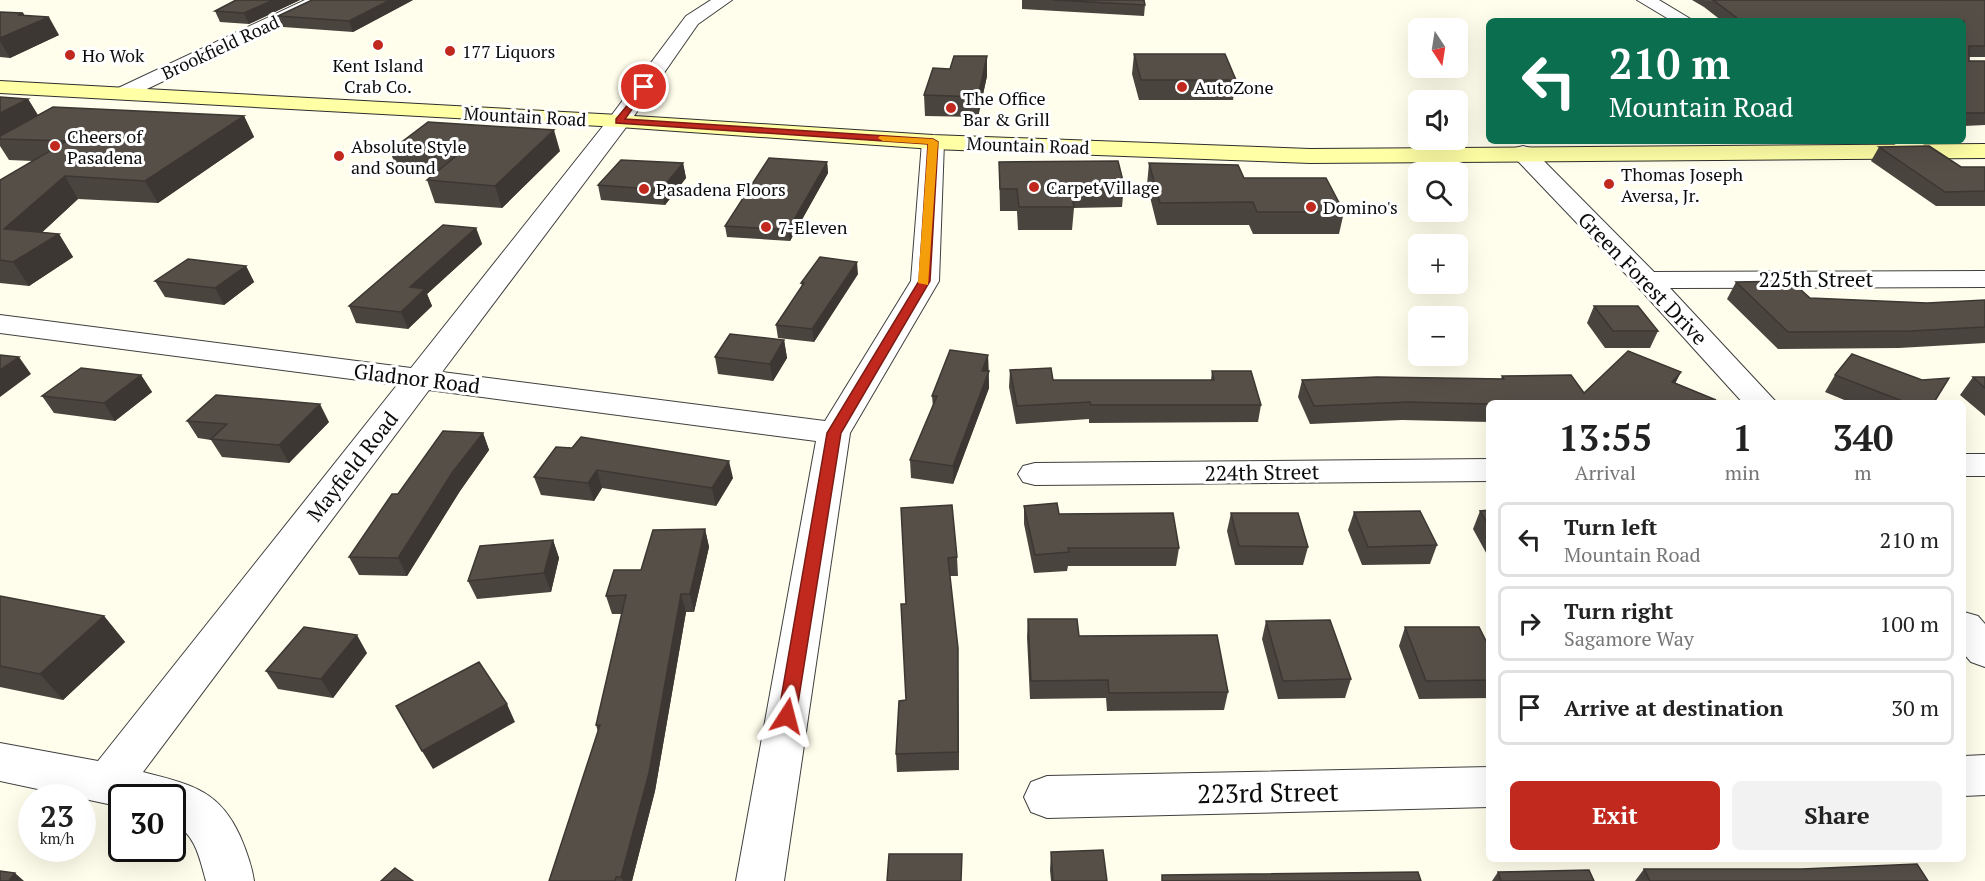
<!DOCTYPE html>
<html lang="en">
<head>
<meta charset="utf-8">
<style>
  body { margin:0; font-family:"PT Serif",serif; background:#f2f2f2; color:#222; height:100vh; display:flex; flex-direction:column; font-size:22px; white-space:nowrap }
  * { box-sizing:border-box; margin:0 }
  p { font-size:20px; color:#767676 }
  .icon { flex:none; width:33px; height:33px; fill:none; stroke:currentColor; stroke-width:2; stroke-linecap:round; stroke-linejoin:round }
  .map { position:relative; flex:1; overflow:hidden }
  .drawer { position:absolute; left:1486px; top:400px; width:480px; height:462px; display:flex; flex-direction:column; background:#fff; border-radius:9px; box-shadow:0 6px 24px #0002 }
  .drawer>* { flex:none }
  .banner { position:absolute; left:1486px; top:18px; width:480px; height:126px; border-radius:9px; box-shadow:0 6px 24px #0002; background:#0b6e4f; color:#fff; overflow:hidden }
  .needle { width:39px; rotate:168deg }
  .tools { position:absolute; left:1408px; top:18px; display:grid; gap:12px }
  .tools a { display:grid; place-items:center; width:60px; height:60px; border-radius:9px; background:#fff; box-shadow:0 6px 24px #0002; font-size:30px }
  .speed { position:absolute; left:18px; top:784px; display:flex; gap:12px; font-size:30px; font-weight:700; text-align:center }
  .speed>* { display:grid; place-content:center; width:78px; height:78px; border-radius:50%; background:#fff; box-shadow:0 6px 24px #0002; line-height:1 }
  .speed small { font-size:15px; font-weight:400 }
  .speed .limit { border:3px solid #111; border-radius:9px; background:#fff; color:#111 }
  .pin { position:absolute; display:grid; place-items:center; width:51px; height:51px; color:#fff; margin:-26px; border:3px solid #fff; border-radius:50%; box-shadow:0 2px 6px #0007 }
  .me { position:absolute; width:66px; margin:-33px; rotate:9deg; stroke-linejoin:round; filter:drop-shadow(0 0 4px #0008) }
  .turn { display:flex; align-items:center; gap:21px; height:126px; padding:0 24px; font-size:27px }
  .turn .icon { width:78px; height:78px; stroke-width:2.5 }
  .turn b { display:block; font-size:42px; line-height:51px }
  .eta { display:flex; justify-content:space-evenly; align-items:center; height:102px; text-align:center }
  .eta b { font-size:36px; font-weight:800; line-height:42px }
  .action { display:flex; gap:12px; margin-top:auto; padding:12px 24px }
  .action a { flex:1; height:69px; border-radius:9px; background:#c1291f; color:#fff; font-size:24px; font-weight:800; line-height:69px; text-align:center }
  .action a+a { background:#f2f2f2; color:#222 }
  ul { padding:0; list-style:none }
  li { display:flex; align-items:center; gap:18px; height:75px; margin:0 12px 9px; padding:0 12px; border:3px solid #e0e0e0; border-radius:9px }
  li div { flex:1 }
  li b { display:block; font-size:22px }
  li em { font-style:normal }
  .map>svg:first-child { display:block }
</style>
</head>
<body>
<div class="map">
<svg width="1985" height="881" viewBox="0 0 1985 881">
  <rect width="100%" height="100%" fill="#fffdeb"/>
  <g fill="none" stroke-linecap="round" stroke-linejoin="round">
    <defs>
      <path id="street" d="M305 0H328L325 4 128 98H114L111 94 114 90Z
        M711 0H732L698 24 627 126 442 372 825 421 911 281 922 142 925 137H941L944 142 939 281 850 433 784 881H736L816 441 429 390 143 772C189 784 219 789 240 836 246 850 252 866 254 881H206C199 856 196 836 172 821V798H122V807L0 781V743L98 761 397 385 0 333V315L411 368 611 116 686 16Z
        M1637 0H1659L1694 21H1672Z
        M1892 141H1919L1932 151 1929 156C1916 159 1900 152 1892 141Z
        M1523 146 1531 148 1654 272 1985 271V287L1670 288 1778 404H1744L1637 286 1515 158 1512 153 1515 148Z
        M1964 454H1985V476H1964Z
        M1490 459V481L1035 485 1023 482 1018 474 1023 466 1035 463Z
        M1964 612 1978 616 1985 624V667L1971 662 1964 654Z
        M1985 755V795L1964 796V756Z
        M1490 767V807L1047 818 1031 812 1024 797 1031 782 1047 776Z"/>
      <path id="secondary" d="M0 81 619 115 933 135 1310 149 1985 144V158L1310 163 933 149 619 127 0 93Z"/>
    </defs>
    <use href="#street" stroke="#3f3f3f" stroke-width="2"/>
    <use href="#secondary" stroke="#2e2e2e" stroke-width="2"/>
    <use href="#street" fill="#fff" fill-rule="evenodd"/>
    <use href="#secondary" fill="#ffffa6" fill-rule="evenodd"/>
  </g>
  <path fill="#49443e" d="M300 0 249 24 220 22 215 11Z
    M413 0 353 32 283 27 278 16Z
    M1022 0H1144L1145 5 1144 16 1022 9Z
    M1692 0 1985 1V57H1969V61H1985V125L1964 126V21H1722L1704 7Z
    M0 12 23 13 25 16 59 35 10 58 0 57Z
    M1134 54 1236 80 1233 100H1139L1132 74Z
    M987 76 978 117 925 116 924 95Z
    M0 97 28 99 38 115 244 116 254 137 158 203 78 199 42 232 59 234 73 257 29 286 0 283V180L33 161 9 160 0 146Z
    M1843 141H1891L1890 142 1845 143Z
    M1879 147 1961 167H1985V206H1936L1871 161Z
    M390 151H560L502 208 435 203 427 180 433 175 398 172Z
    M827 162 828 173 790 241 727 237 725 226Z
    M999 162 1124 185 1122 207 1074 208 1072 230H1018L1017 211H1000Z
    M683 163 686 178 665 205 601 200 598 185Z
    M1149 163 1244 178 1344 212 1339 234H1253L1249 225H1157L1147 185Z
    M476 228 482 244 427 294 432 306 408 329 356 323 349 306Z
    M246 266 254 282 224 305 165 297 155 281Z
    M858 274 814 342 778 338 776 325 802 286 801 283Z
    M1736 282 1810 298 1927 303 1985 300V343L1899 348 1778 349 1727 299Z
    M1594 306 1658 331 1650 348H1605L1587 323Z
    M784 340 787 358 773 381 718 374 715 357Z
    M988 355 989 388 953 484 911 478 910 460 933 407 932 396Z
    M1010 370 1053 380H1211L1212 371 1261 405 1258 422 1089 423V419L1016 424 1009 387Z
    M141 375 152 392 115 421 54 413 42 396Z
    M1835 375 1933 404H1854L1825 392Z
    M1502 376 1584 393 1676 383 1716 400 1714 404H1490V422L1402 420 1310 424 1298 397 1302 380 1501 379Z
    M1973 377H1985V416L1960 395Z
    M187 421 329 422 289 463 222 457 211 440 198 438Z
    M483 433 489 450 460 491 407 576 359 575 349 557 398 494Z
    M556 447 733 478 716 506 602 488 594 501 541 495 534 477Z
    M1024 506 1059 514 1179 548 1176 566H1068L1067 571 1034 573 1024 524Z
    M901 508 957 557 958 576H950L958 666 959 770 897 772 896 754 906 700V604Z
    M1490 510V560L1473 529 1480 511Z
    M1354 512 1437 545 1430 564 1362 565 1348 530Z
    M1231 513 1308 547 1303 565H1235L1227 531Z
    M705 529 709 547 694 612H686L655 791 632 881H549L598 732 596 725 622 614H612L606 596 641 570Z
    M553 540 559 558 551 592 477 599 468 581Z
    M0 596 104 616 125 642 63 700 0 687Z
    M1028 619 1079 636 1228 692 1224 710 1107 711 1106 698 1030 699 1027 637Z
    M1266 621 1351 679 1345 698 1278 699 1262 639Z
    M1405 627 1490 649V698L1419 699 1399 646Z
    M367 653 333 698 278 689 266 671Z
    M1051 852 1107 881H1051L1050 870Z
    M1644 869 1928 881H1635Z
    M1498 872 1594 881H1492Z"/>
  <path fill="#3c3732" d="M273 0H300L249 24 244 13Z
    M390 0H413L353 32 349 21Z
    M23 13 30 25 49 17 59 35 10 58 0 41V38L18 15Z
    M987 56V76L978 117V97Z
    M28 99 40 119 0 139V113Z
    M244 116 254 137 158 203 145 181Z
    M554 130 560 151 502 208 495 186Z
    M827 162 828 173 790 241 788 230Z
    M683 163 686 178 665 205 661 190Z
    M65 176 78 199 20 253 4 229Z
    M476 228 482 244 427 294 432 306 408 329 401 312 410 287Z
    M59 234 73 257 29 286 13 262Z
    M857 262 858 274 814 342 812 329Z
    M246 266 254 282 224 305 215 288Z
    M784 340 787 358 773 381 770 364Z
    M988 355 989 388 953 484V466Z
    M19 357 31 374 0 397V370Z
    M1681 372 1672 390V382Z
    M141 375 152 392 115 421 104 403Z
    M320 404 329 422 289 463 279 445Z
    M483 433 489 450 460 491 407 576 398 558 452 473Z
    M729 461 733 478 716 506 712 488Z
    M597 470 602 488 594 501 588 483Z
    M705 529 709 547 694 612 690 594Z
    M553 540 559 558 551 592 544 573Z
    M681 594 686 612 655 791 632 881H623L621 877Z
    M104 616 125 642 63 700 40 674Z
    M357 635 367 653 333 698 321 679Z
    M958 648V666L959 770 958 752Z
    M507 704 515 722 433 769 422 751Z
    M15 873 24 881H9Z"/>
  <path fill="#554f48" stroke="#3c3732" stroke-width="1.5" d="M236 0H273L244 13 215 11Z
    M312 0H390L349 21 278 16Z
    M1053 0H1144L1145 5Z
    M1713 0H1984L1985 1V46H1969V61H1985V113H1964V21H1741Z
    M0 12 23 13 18 15 49 17 0 38Z
    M1134 54H1225L1236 80H1141Z
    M954 56H987L978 97 924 95 933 68 950 69Z
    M0 97 28 99 0 113Z
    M53 107 244 116 145 181 65 176 4 229 59 234 13 262 0 260V180L67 141 0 139V136Z
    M428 122 554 130 495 186 427 180 456 156 390 151Z
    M1929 146 1961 167H1985V191L1945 192 1879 147Z
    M769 158 827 162 788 230 725 226Z
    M621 160 683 163 661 190 598 185Z
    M1118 161 1124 185 1070 186 1074 207H1019L1017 189H1000L999 162Z
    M1149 163 1238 165 1244 178H1326L1344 212H1257L1253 202 1160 203Z
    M443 225 476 228 410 287 425 289 401 312 349 306Z
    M820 257 857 262 812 329 776 325 804 283H801Z
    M188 259 246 266 215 288 155 281Z
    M1791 281 1810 298 1927 303 1985 300V327L1910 331 1788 332 1736 282Z
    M1594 306H1638L1658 331H1613Z
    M730 334 784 340 770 364 715 357Z
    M950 350 988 355 982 371H989L953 466 910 460 937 396H932Z
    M1628 351 1681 372 1672 382 1716 400 1571 404H1490L1408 402 1314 406 1302 380 1377 377 1504 379 1502 376 1571 375 1584 393Z
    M1852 354 1922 380 1949 378 1933 404H1910L1835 375Z
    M0 355 19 357 0 370Z
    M81 368 141 375 104 403 42 396Z
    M1051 368 1053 380H1214L1212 371H1251L1261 405H1091L1090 402 1017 406 1010 370Z
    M1973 377H1985V388Z
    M216 395 320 404 279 445 211 439 227 424 187 421Z
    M443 431 483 433 452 473 398 558 349 557 392 494H398Z
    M581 437 729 461 712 488 597 470 588 483 534 477 556 447 572 448Z
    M1057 503 1059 514 1173 513 1179 548H1068L1069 552 1035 555 1024 506Z
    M952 505 957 557 948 558 958 648V752L896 754 899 701 906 700 901 604H906L901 508Z
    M1490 510V528L1480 511Z
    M1420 511 1437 545 1368 547 1354 512Z
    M1231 513H1298L1308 547 1239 546Z
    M705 529 690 594H681L649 773 621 877H616L615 881H549L600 725H596L626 595 606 596 614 570H641L653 530Z
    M553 540 544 573 468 581 480 546Z
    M0 596 104 616 40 674 0 666Z
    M1028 619H1077L1079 636 1217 635 1228 692 1109 693 1108 680 1031 681Z
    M1330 620 1351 679 1283 681 1266 621Z
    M304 627 357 635 321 679 266 671Z
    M1405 627H1479L1490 649V680L1426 681Z
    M479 662 507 704 422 751 396 706Z
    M1103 850 1107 881H1053L1051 852Z
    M889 854H962L961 881H887Z
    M1917 864 1928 881H1650L1644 869H1802Z
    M395 868 413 881H381Z
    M1589 870 1594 881H1501L1498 872Z
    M0 871 15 873 9 881H0Z
    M1418 872 1421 881H1162V875Z"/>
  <path fill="#c1291f" stroke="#7d1b14" stroke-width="1.5" d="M644 85 648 87 625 119 933 139 938 142 930 281 841 433 796 716 793 721 787 723 781 721 778 716 827 433 919 281 928 144 616 123V119Z"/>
  <path fill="#f59e0b" d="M880 136 933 139 938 142 928 285 918 283 928 144 883 141 878 138Z"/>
  <g fill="#c1291f" stroke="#fff" stroke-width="2">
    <circle cx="378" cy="45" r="6"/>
    <circle cx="450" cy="51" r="6"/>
    <circle cx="70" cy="55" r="6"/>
    <circle cx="1182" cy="87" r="6"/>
    <circle cx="951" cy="108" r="6"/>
    <circle cx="55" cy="146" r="6"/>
    <circle cx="339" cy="156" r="6"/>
    <circle cx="1609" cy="184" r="6"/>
    <circle cx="1034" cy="187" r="6"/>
    <circle cx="644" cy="189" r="6"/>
    <circle cx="1311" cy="207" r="6"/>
    <circle cx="766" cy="227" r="6"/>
  </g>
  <g text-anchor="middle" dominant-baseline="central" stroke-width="6" stroke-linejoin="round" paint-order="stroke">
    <g font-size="18" fill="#0c0c0c" stroke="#fff">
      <text transform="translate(220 47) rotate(-25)">Brookfield Road</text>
      <text transform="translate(525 116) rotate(3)">Mountain Road</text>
      <text transform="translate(1028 145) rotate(2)">Mountain Road</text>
    </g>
    <g font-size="18" fill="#0c0c0c" stroke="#fff" text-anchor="start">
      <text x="462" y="51">177 Liquors</text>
      <text x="82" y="55">Ho Wok</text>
      <text x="378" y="65" text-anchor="middle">Kent Island<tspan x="378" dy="21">Crab Co.</tspan></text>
      <text x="1194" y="87">AutoZone</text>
      <text x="963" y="98">The Office<tspan x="963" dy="21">Bar &amp; Grill</tspan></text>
      <text x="67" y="136">Cheers of<tspan x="67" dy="21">Pasadena</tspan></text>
      <text x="351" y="146">Absolute Style<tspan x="351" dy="21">and Sound</tspan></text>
      <text x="1621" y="174">Thomas Joseph<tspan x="1621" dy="21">Aversa, Jr.</tspan></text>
      <text x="1046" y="187">Carpet Village</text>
      <text x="656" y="189">Pasadena Floors</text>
      <text x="1323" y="207">Domino's</text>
      <text x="778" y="227">7-Eleven</text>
    </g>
    <g font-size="21" fill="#0c0c0c" stroke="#fff">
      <text transform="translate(1643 278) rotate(46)">Green Forest Drive</text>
      <text x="1816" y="279">225th Street</text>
      <text transform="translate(417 378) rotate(7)">Gladnor Road</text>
      <text transform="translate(352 466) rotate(-52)">Mayfield Road</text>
      <text transform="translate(1262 472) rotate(-1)">224th Street</text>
    </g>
    <g font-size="26" fill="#0c0c0c" stroke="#fff">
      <text transform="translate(1268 792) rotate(-1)">223rd Street</text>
    </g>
  </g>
</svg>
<div class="tools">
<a><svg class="needle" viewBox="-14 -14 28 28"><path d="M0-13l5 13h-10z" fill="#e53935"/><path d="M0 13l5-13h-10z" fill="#767676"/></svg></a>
<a><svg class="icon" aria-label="sound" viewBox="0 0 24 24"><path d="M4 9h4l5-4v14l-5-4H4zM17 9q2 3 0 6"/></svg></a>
<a><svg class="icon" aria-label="search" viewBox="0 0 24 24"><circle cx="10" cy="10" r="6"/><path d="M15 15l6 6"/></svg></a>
<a>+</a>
<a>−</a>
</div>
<div class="speed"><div>23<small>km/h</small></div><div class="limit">30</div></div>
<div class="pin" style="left:644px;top:87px;background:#d93025"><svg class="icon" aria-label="arrive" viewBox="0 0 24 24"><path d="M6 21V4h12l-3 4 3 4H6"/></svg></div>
<svg class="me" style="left:787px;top:716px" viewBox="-20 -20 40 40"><path d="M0-17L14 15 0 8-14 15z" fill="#c1291f" stroke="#fff" stroke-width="4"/></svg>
<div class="banner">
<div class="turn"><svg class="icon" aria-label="left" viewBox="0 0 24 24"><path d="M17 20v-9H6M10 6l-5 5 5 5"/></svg><div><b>210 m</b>Mountain Road</div></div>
</div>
<section class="drawer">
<div class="eta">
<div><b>13:55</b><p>Arrival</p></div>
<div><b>1</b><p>min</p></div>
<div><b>340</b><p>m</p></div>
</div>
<ul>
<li><svg class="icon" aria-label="left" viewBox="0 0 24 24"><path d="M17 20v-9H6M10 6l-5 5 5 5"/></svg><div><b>Turn left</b><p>Mountain Road</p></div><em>210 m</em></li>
<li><svg class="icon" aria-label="right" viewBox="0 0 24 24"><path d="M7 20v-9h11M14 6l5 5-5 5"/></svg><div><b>Turn right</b><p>Sagamore Way</p></div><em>100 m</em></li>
<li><svg class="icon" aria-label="arrive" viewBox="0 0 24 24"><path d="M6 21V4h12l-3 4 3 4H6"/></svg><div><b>Arrive at destination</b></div><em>30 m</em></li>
</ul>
<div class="action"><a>Exit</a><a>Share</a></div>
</section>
</div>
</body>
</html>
